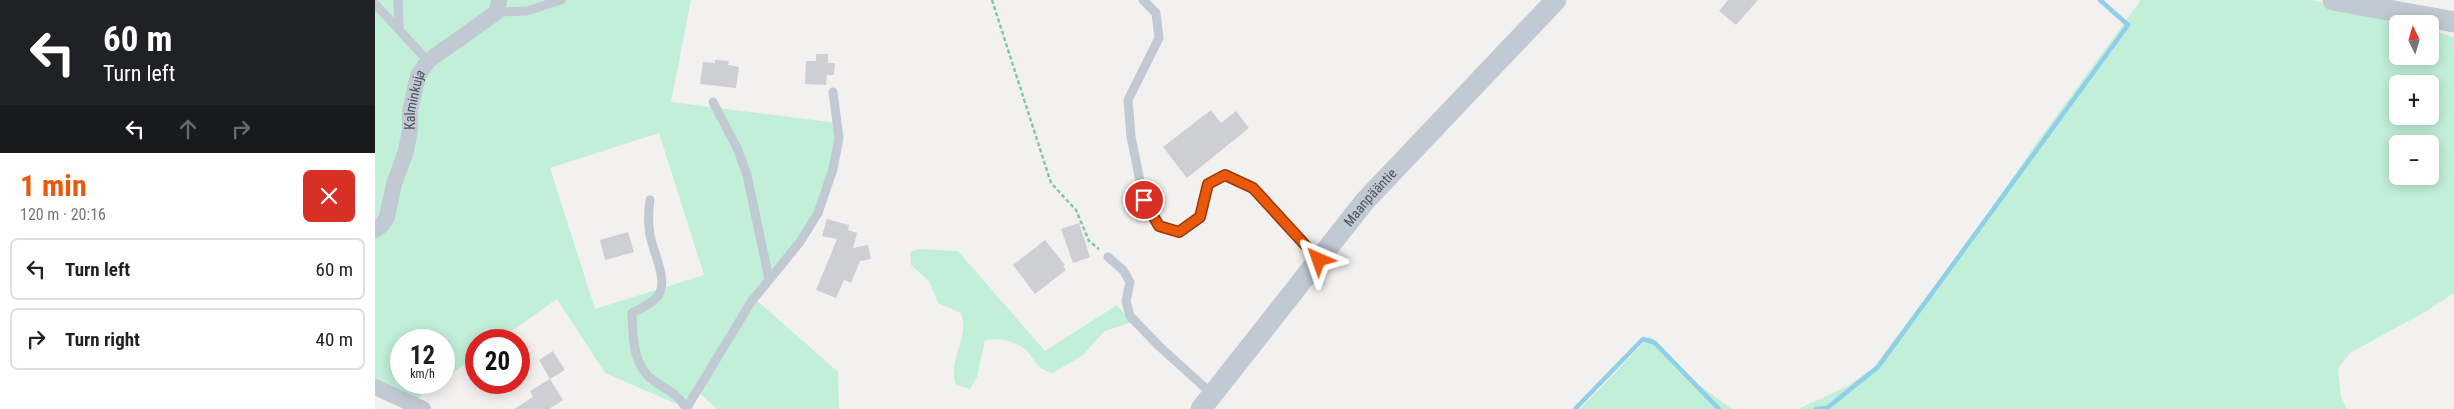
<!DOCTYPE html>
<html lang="en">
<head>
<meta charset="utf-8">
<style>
  body { margin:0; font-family:"Roboto Condensed",sans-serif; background:#f6f6f6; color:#202124; height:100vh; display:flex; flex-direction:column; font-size:19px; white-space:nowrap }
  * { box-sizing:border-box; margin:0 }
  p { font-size:16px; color:#757577 }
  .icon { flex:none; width:28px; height:28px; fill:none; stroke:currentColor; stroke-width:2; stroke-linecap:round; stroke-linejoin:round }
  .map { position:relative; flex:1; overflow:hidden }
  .panel { display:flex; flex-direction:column; background:#fff; width:375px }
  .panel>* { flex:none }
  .hud { background:#202124; color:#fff; overflow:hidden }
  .needle { width:32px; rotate:355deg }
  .controls { position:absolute; left:2014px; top:15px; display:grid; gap:10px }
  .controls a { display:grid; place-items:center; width:50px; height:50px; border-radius:8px; background:#fff; box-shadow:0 2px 12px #0003; font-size:25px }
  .speed { position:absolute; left:15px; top:329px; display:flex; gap:10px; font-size:25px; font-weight:700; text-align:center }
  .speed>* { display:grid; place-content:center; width:65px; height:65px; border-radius:50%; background:#fff; box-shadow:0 2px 12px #0003; line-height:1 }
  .speed small { font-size:12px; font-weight:400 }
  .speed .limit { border:8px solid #d22; background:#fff; color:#111 }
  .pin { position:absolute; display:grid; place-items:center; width:42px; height:42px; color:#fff; margin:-21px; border:2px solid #fff; border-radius:50%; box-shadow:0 1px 5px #0007 }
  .me { position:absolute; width:55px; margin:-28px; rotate:317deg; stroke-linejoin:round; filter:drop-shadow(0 0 4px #0008) }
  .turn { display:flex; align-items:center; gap:18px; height:105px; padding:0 20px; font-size:22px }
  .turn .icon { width:65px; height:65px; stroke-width:2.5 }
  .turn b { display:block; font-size:35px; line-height:42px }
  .lanes { display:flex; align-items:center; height:48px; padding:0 20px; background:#0003; justify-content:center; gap:25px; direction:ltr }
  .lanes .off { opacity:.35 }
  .round { display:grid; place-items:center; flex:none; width:52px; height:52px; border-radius:8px; background:#f6f6f6 }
  .headline { display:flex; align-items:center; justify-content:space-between; height:85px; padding:0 20px }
  h1 { font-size:30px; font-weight:700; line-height:38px; color:#ea580c }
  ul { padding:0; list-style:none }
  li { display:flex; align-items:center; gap:15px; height:62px; margin:0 10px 8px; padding:0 10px; border:2px solid #e0e0e0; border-radius:8px }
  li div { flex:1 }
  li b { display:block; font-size:19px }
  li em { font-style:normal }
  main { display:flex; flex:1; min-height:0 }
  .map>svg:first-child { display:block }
</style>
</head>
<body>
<main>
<section class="panel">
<div class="hud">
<div class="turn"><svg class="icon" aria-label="left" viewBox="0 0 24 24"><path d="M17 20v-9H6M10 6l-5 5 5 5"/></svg><div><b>60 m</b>Turn left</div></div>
<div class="lanes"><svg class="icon" aria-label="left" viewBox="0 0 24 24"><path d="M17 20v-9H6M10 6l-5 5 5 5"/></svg><svg class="icon off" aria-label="ahead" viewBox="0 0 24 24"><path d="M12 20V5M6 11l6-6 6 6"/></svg><svg class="icon off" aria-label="right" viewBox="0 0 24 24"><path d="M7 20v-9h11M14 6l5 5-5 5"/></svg></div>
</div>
<div class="headline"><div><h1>1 min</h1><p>120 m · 20:16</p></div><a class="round" style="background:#d93025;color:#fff"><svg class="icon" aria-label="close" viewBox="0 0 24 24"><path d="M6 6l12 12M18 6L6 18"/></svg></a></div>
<ul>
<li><svg class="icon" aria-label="left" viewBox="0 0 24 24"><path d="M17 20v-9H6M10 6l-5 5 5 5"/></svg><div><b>Turn left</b></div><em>60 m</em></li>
<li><svg class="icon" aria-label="right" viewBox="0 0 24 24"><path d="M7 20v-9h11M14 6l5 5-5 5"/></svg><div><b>Turn right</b></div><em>40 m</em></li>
</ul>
</section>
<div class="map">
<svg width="2079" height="409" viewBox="0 0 2079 409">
  <rect width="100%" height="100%" fill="#f3f1f0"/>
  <path fill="#c1efd7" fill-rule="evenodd" d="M0 0H316L296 102 463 123 464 138 443 213 379 298 463 372 464 409H342L322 391 311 408 230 373 182 299 124 340H101V356L69 379V340H26V382L64 383 36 403 0 387ZM284 133 329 275 220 309 175 168Z
    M1766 0H1937L2029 24H2022V56H2055V30L2079 37V293L2050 312 1975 353 1963 368 1966 397 1972 409H1423L1471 387 1498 368 1599 233 1663 141ZM2022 84H2055V116H2022ZM2022 144H2055V176H2022Z
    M543 249 583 251 670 351 742 305 757 322 730 331 708 355 678 373C657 368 663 359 648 348 638 340 622 338 610 340L602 377 595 389 581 385C572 357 595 341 586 313L563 303 554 281 536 265 535 252Z
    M1275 336 1323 384 1357 409H1205Z"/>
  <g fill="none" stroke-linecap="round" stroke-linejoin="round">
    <path stroke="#8fcfea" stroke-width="4.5" d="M1200 409 1268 339 1280 343 1344 409
      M1441 409 1452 408 1503 367 1753 25 1725 0"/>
  </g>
  <path fill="#cdcfd5" d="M1353 0H1383L1361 25 1344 11Z
    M441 54H453V63H460L459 75H452L451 85 430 84 431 61H441Z
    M340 60 354 61 353 65 364 67 361 88 325 84 328 62 340 63Z
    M836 110 846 123 861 111 874 128 812 178 788 147Z
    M452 219 474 225 473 230 482 233 478 248 493 245 496 259 485 261 476 283 469 280 461 298 441 290 462 239 447 236Z
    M704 223 715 257 698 263 686 229Z
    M253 232 259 252 230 260 225 240Z
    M670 240 690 265 688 266 691 270 660 294 638 265Z
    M178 351 190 370 175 379 164 360Z
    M175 379 188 400 174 409H139L158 397 155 391Z"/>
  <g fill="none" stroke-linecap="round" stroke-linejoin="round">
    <path stroke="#79ccab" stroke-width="2.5" stroke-dasharray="4 2.5" stroke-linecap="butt" d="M617 0 676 183 701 210 714 241 724 249"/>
    <path stroke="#c1c9d2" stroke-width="9" d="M23 0 24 30
      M768 0 781 13 784 38 753 100 756 137 769 200 784 226 803 231 825 217 833 184 850 175 878 188 944 260
      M0 4 53 61
      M122 12 152 11 186 0
      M338 102 363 150 372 175 394 279
      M275 200C273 213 273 223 275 235 278 252 294 281 283 296 277 304 265 309 257 313 258 337 257 365 279 381 293 391 301 392 311 408
      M733 257 748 270 755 282 751 301 755 316 785 347 837 394
      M311 409 376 302 425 242 443 213 458 169 464 138 458 92"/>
    <g stroke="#c1c9d2" stroke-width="16">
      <path id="s1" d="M0 230 7 225 12 217 19 184 31 151 35 130V111L43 76 53 61 122 12 124 0"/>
      <path d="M0 387 48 409"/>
    </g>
    <g stroke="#c1c9d2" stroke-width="21">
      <path d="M1958 0 2079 22"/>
      <path id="s2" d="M826 409 990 201 1181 0"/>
    </g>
  </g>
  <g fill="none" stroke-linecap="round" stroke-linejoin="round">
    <defs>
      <path id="route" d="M769 200 784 226 804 232 825 217 833 184 850 175 878 188 944 260"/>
    </defs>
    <use href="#route" stroke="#983908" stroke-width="12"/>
    <use href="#route" stroke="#ea580c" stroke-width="9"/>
  </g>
  <g text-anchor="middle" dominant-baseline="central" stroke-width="4" stroke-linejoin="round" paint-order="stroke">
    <g font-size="14" fill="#49525e" stroke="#fff">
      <text stroke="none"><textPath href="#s1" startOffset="139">Kalminkuja</textPath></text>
      <text stroke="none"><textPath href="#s2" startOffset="271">Maanpääntie</textPath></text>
    </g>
  </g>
</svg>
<div class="controls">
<a><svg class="needle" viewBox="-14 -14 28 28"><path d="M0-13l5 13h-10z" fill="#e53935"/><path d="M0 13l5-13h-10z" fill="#757577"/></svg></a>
<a>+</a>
<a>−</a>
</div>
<div class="speed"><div>12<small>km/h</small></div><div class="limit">20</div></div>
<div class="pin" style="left:769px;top:200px;background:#d93025"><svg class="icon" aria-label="arrive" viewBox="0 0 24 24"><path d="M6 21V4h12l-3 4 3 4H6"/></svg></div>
<svg class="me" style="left:944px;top:260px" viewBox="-20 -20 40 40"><path d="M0-17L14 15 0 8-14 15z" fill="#ea580c" stroke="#fff" stroke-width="4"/></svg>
</div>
</main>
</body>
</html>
